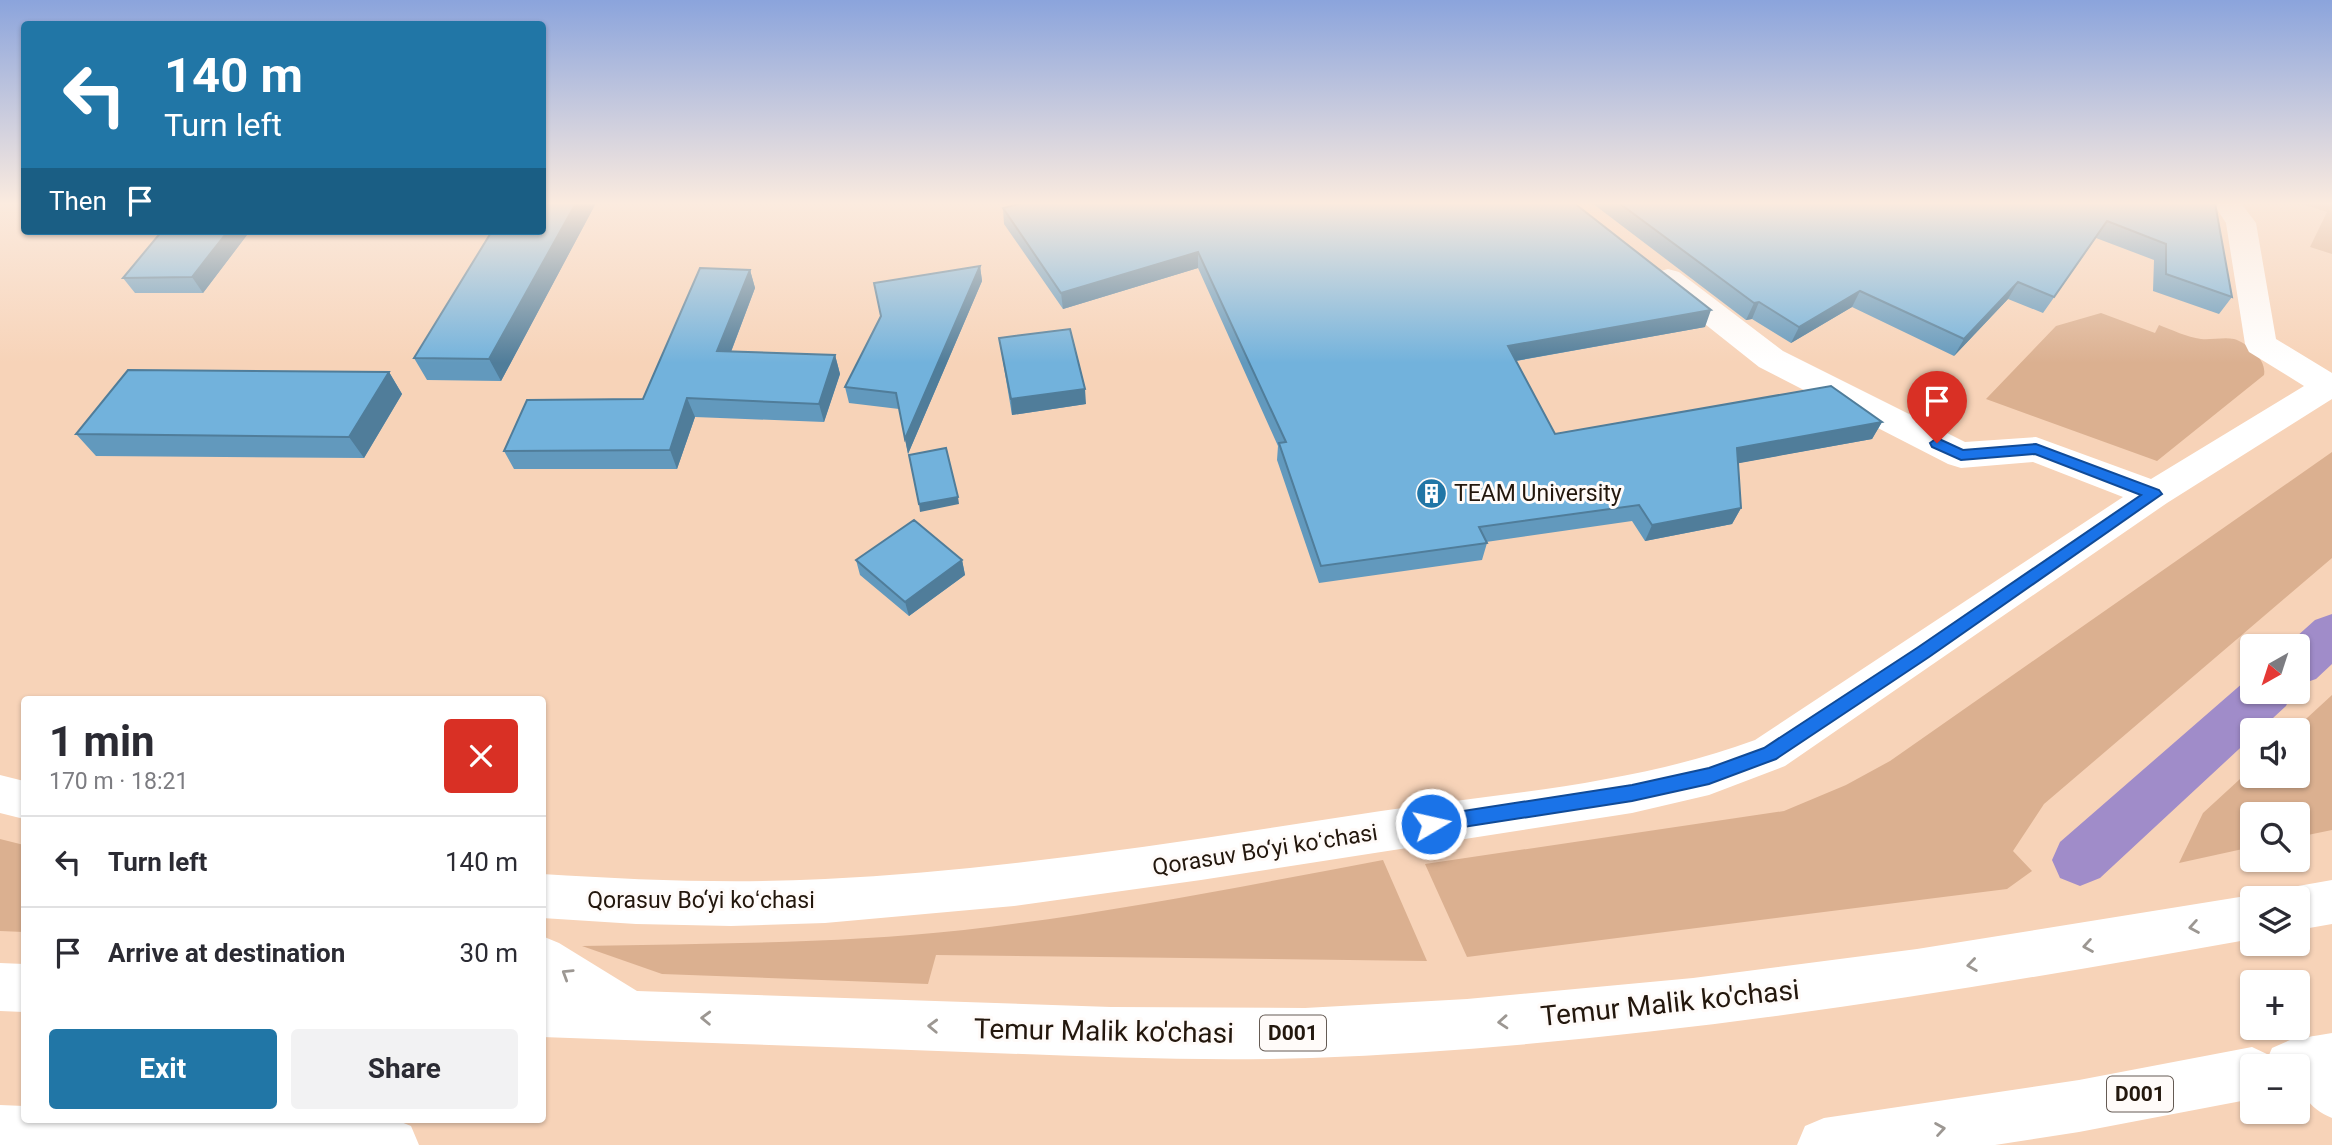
<!DOCTYPE html>
<html lang="en">
<head>
<meta charset="utf-8">
<style>
  body { margin:0; font-family:Roboto,sans-serif; background:#f2f2f3; color:#2b2b33; height:100vh; display:flex; flex-direction:column; font-size:26px; white-space:nowrap }
  * { box-sizing:border-box; margin:0 }
  p { font-size:23px; color:#7c7c81 }
  .icon { flex:none; width:38px; height:38px; fill:none; stroke:currentColor; stroke-width:2; stroke-linecap:round; stroke-linejoin:round }
  .map { position:relative; flex:1; overflow:hidden }
  .sheet { position:absolute; left:21px; top:696px; width:525px; height:427px; display:flex; flex-direction:column; background:#fff; border-radius:7px; box-shadow:0 2px 5px #0004 }
  .sheet>* { flex:none }
  .top-card { position:absolute; left:21px; top:21px; width:525px; height:214px; border-radius:7px; box-shadow:0 2px 5px #0004; background:#2176a6; color:#fff; overflow:hidden }
  .needle { width:46px; rotate:219deg }
  .buttons { position:absolute; left:2240px; top:634px; display:grid; gap:14px }
  .buttons a { display:grid; place-items:center; width:70px; height:70px; border-radius:7px; background:#fff; box-shadow:0 2px 5px #0004; font-size:35px }
  .pin { position:absolute; display:grid; place-items:center; width:60px; height:60px; color:#fff; margin:-72px -30px; border-radius:50% 50% 50% 0; rotate:-45deg; box-shadow:0 0 7px #0007 }
  .pin .icon { rotate:45deg }
  .me { position:absolute; width:77px; margin:-38px; rotate:81deg; stroke-linejoin:round; filter:drop-shadow(0 0 5px #0008) }
  .turn { display:flex; align-items:center; gap:24px; height:147px; padding:0 28px; font-size:32px }
  .turn .icon { width:91px; height:91px; stroke-width:2.5 }
  .turn b { display:block; font-size:49px; line-height:60px }
  .then { display:flex; align-items:center; height:66px; padding:0 28px; background:#0003; gap:14px; font-size:26px }
  .round { display:grid; place-items:center; flex:none; width:74px; height:74px; border-radius:7px; background:#f2f2f3 }
  .headline { display:flex; align-items:center; justify-content:space-between; height:119px; padding:0 28px }
  h1 { font-size:42px; font-weight:700; line-height:52px }
  .cta { display:flex; gap:14px; margin-top:auto; padding:14px 28px }
  .cta a { flex:1; height:80px; border-radius:7px; background:#2176a6; color:#fff; font-size:28px; font-weight:700; line-height:80px; text-align:center }
  .cta a+a { background:#f2f2f3; color:#2b2b33 }
  ul { padding:0; list-style:none }
  li { display:flex; align-items:center; gap:21px; height:91px; padding:0 28px; border-top:2px solid #e1e1e2 }
  li div { flex:1 }
  li b { display:block; font-size:26px }
  li em { font-style:normal }
  .map>svg:first-child { display:block }
</style>
</head>
<body>
<div class="map">
<svg width="2332" height="1145" viewBox="0 0 2332 1145">
  <rect width="100%" height="100%" fill="#f7d3b8"/>
  <path fill="#dbb090" d="M2299 203H2332V254L2310 247 2327 212Z
    M2101 313 2155 333 2159 325C2172 330 2187 337 2201 339 2211 340 2224 337 2234 339 2248 343 2267 360 2264 375L2157 461 1986 399 2056 326Z
    M2332 452V558L2044 804 2013 851 2032 871 2007 889 1467 957 1425 864 1784 811 1846 785 1890 761Z
    M2332 695V830L2298 837V814H2252V847L2179 863 2203 813 2252 768V775H2298V730H2294Z
    M0 839 24 845V932L0 931Z
    M1383 860 1427 961 936 955 928 984 662 974 582 946C709 943 837 944 964 930 1105 914 1244 886 1383 860Z"/>
  <g fill="none" stroke-linecap="round" stroke-linejoin="round">
    <path fill="#a08cc9" fill-rule="evenodd" d="M2332 614V664L2316 679 2298 685V646H2286L2315 620Z
      M2252 675V691H2293L2286 706 2260 730H2252V737L2100 878 2080 886 2060 878 2052 860 2060 842Z"/>
    <path fill="#fff" fill-rule="evenodd" d="M2213 203H2241L2256 223 2276 339 2332 373V399L2167 503 1785 766 1709 795 1632 813 1201 880 1014 906 825 923 731 926 636 924 542 918V874C637 880 731 884 825 879 1012 870 1196 839 1381 811 1506 793 1636 784 1755 740L2123 497 2033 462 1961 468 1948 464 1759 367 1657 286 1652 279 1657 272 1668 269 1679 272 1783 351 1965 442 2036 437 2151 479 2304 386 2249 352 2245 344 2226 223Z"/>
    <path fill="#fff" fill-rule="evenodd" d="M0 775 24 781V819L0 813Z
      M2314 1036 2332 1043V1118C2308 1108 2298 1092 2298 1066H2291L2289 1061 2296 1043Z"/>
    <path fill="#fff" fill-rule="evenodd" d="M2332 880V924L2298 930V898H2279L2281 892 2298 886Z
      M2252 895 2260 898H2252V939C1940 995 1627 1046 1311 1058 1195 1062 1080 1056 965 1052 824 1047 683 1042 542 1037V936L559 943 637 991 1111 1007 1305 1008 1467 999 1693 978 1917 949Z
      M0 963 24 964V1012L0 1011Z
      M2332 1033V1083L2298 1090V1066H2252V1099L2079 1132 1995 1145H1797L1805 1126 1824 1118 2079 1080 2252 1047 2269 1055 2272 1048 2290 1040Z
      M0 1105 24 1106V1120H396L411 1126 419 1145H0Z"/>
  </g>
  <path fill="#6299bd" d="M542 203H596L501 381 427 380 414 358Z
    M1592 203H2215L2232 297 2219 314 2153 291 2154 260 2096 238 2043 313 2008 299 1954 356 1852 307 1791 343 1752 319 1746 320Z
    M1003 208 1705 327 1516 361 1555 434 1882 422 1872 439 1738 463 1741 508 1732 524 1645 541 1632 521 1486 542 1487 543 1482 560 1319 583 1277 460 1278 446 1198 268 1063 309 1004 224Z
    M162 231H250L203 293H135L123 278Z
    M980 266 982 281 908 454 899 409 849 403 845 387Z
    M750 270 755 288 731 352 835 355 840 374 824 422 695 417 677 469H514L504 451 643 399Z
    M999 338 1086 404 1012 415Z
    M389 372 402 394 364 458 96 456 76 434Z
    M856 560H962L965 575 909 616 860 575Z"/>
  <path fill="#507d9a" d="M576 203H596L501 381 489 359Z
    M228 231H250L203 293 192 277Z
    M1198 252V268L1063 309 1061 293Z
    M980 266 982 281 908 454 905 439Z
    M750 270 755 288 724 370 717 351Z
    M2018 282 2008 299 1954 356 1964 339Z
    M1860 291 1852 307 1791 343 1799 327Z
    M1759 302 1752 319 1746 320 1754 303Z
    M1711 310 1705 327 1503 363 1508 346Z
    M835 355 840 374 824 422 819 404Z
    M389 372 402 394 364 458 349 437Z
    M1085 389 1086 404 1012 415 1011 399Z
    M687 398 695 417 677 469 670 450Z
    M1882 422 1872 439 1729 465 1737 448Z
    M958 497 959 504 920 512 919 504Z
    M1741 508 1732 524 1645 541 1652 525Z
    M962 560 965 575 909 616 905 602Z"/>
  <path fill="#72b2dc" stroke="#507d9a" stroke-width="2" d="M542 203H576L489 359 414 358 492 231H542Z
    M1023 203H1574L1711 310 1508 346 1555 434 1831 386 1882 422 1737 448 1741 508 1652 525 1639 505 1479 527 1487 543 1321 566 1279 443 1286 442 1198 252 1061 293 1003 208Z
    M1619 203H2215L2232 297 2166 274V244L2107 221 2054 297 2018 282 1964 339 1860 291 1799 327 1759 302 1754 303Z
    M162 231H228L192 277 123 278Z
    M980 266 905 439 896 393 845 387 881 316 874 283Z
    M700 268 750 270 717 351 835 355 819 404 687 398 670 450 504 451 527 400 643 399Z
    M1070 329 1085 389 1011 399 999 338Z
    M128 370 389 372 349 437 76 434Z
    M946 448 958 497 919 504 909 455Z
    M914 520 962 560 905 602 856 560Z"/>
  <defs><path id="oneway-chevron" d="M-2-3.5L2.5 0L-2 3.5" fill="none" stroke-width="1.6" stroke-linecap="round" stroke-linejoin="round" transform="scale(1.75)"/></defs>
  <g stroke="#9c9792">
    <use href="#oneway-chevron" transform="translate(2194 927) rotate(170)"/>
    <use href="#oneway-chevron" transform="translate(2088 946) rotate(170)"/>
    <use href="#oneway-chevron" transform="translate(1972 965) rotate(172)"/>
    <use href="#oneway-chevron" transform="translate(567 974) rotate(-148)"/>
    <use href="#oneway-chevron" transform="translate(706 1018) rotate(-178)"/>
    <use href="#oneway-chevron" transform="translate(1503 1022) rotate(176)"/>
    <use href="#oneway-chevron" transform="translate(933 1026) rotate(-178)"/>
    <use href="#oneway-chevron" transform="translate(1940 1129) rotate(-9)"/>
  </g>
  <linearGradient id="sky" x2="0" y2="1"><stop stop-color="#8ba4dc"/><stop offset="0.56" stop-color="#fbebdf"/><stop offset="1" stop-color="#fbebdf" stop-opacity="0"/></linearGradient>
  <rect width="2332" height="363" fill="url(#sky)"/>
  <path fill="#1a73e8" stroke="#114b97" stroke-width="2" d="M1937 438 1963 450 2036 444 2159 490 2162 494 1929 657 1776 759 1709 784 1632 801 1431 832 1424 830 1422 824 1424 818 1431 816 1632 785 1709 768 1764 748 1917 648 2141 495 2035 454 1961 460 1932 447 1930 443Z"/>
  <defs>
    <symbol id="building-disc" viewBox="-11 -11 22 22"><circle r="9.5" fill="#2176a6" stroke="#fffbf9"/><path d="M-4-6H4V6H1V3H-1V6H-4ZM-2.5-4.3h1.7v1.8h-1.7ZM.8-4.3h1.7v1.8H.8ZM-2.5-1h1.7V.8h-1.7ZM.8-1h1.7V.8H.8Z" fill="#fff"/></symbol>
  </defs>
  <g fill-rule="evenodd">
    <use href="#building-disc" x="1414" y="476" width="35" height="35"/>
  </g>
  <g text-anchor="middle" dominant-baseline="central" stroke-width="6" stroke-linejoin="round" paint-order="stroke">
    <g fill="#fffbf9" stroke="#655b54" stroke-width="2">
      <rect x="1260" y="1015.5" width="66" height="35" rx="5"/>
      <rect x="2107" y="1076.5" width="66" height="35" rx="5"/>
    </g>
    <g font-size="21" font-weight="bold" fill="#23170d">
      <text x="1293" y="1033">D001</text>
      <text x="2140" y="1094">D001</text>
    </g>
    <g font-size="23" fill="#23170d" stroke="#fffbf9" text-anchor="start">
      <text x="1454" y="493">TEAM University</text>
    </g>
    <g font-size="23" fill="#23170d" stroke="#fffbf9">
      <text transform="translate(1265 850) rotate(-9)">Qorasuv Bo‘yi koʻchasi</text>
      <text x="701" y="900">Qorasuv Bo‘yi koʻchasi</text>
    </g>
    <g font-size="28" fill="#23170d" stroke="#fffbf9">
      <text transform="translate(1670 1003) rotate(-6)">Temur Malik ko'chasi</text>
      <text transform="translate(1104 1031) rotate(1)">Temur Malik ko'chasi</text>
    </g>
  </g>
</svg>
<div class="buttons">
<a><svg class="needle" viewBox="-14 -14 28 28"><path d="M0-13l5 13h-10z" fill="#e53935"/><path d="M0 13l5-13h-10z" fill="#7c7c81"/></svg></a>
<a><svg class="icon" aria-label="sound" viewBox="0 0 24 24"><path d="M4 9h4l5-4v14l-5-4H4zM17 9q2 3 0 6"/></svg></a>
<a><svg class="icon" aria-label="search" viewBox="0 0 24 24"><circle cx="10" cy="10" r="6"/><path d="M15 15l6 6"/></svg></a>
<a><svg class="icon" aria-label="layers" viewBox="0 0 24 24"><path d="M12 4l9 5-9 5-9-5zM3 14l9 5 9-5"/></svg></a>
<a>+</a>
<a>−</a>
</div>
<div class="pin" style="left:1937px;top:443px;background:#d93025"><svg class="icon" aria-label="arrive" viewBox="0 0 24 24"><path d="M6 21V4h12l-3 4 3 4H6"/></svg></div>
<svg class="me" style="left:1431px;top:824px" viewBox="-20 -20 40 40"><circle r="17" fill="#1a73e8" stroke="#fff" stroke-width="3"/><path d="M0-11L8 9 0 5-8 9z" fill="#fff"/></svg>
<div class="top-card">
<div class="turn"><svg class="icon" aria-label="left" viewBox="0 0 24 24"><path d="M17 20v-9H6M10 6l-5 5 5 5"/></svg><div><b>140 m</b>Turn left</div></div>
<div class="then">Then<svg class="icon" aria-label="arrive" viewBox="0 0 24 24"><path d="M6 21V4h12l-3 4 3 4H6"/></svg></div>
</div>
<section class="sheet">
<div class="headline"><div><h1>1 min</h1><p>170 m · 18:21</p></div><a class="round" style="background:#d93025;color:#fff"><svg class="icon" aria-label="close" viewBox="0 0 24 24"><path d="M6 6l12 12M18 6L6 18"/></svg></a></div>
<ul>
<li><svg class="icon" aria-label="left" viewBox="0 0 24 24"><path d="M17 20v-9H6M10 6l-5 5 5 5"/></svg><div><b>Turn left</b></div><em>140 m</em></li>
<li><svg class="icon" aria-label="arrive" viewBox="0 0 24 24"><path d="M6 21V4h12l-3 4 3 4H6"/></svg><div><b>Arrive at destination</b></div><em>30 m</em></li>
</ul>
<div class="cta"><a>Exit</a><a>Share</a></div>
</section>
</div>
</body>
</html>
